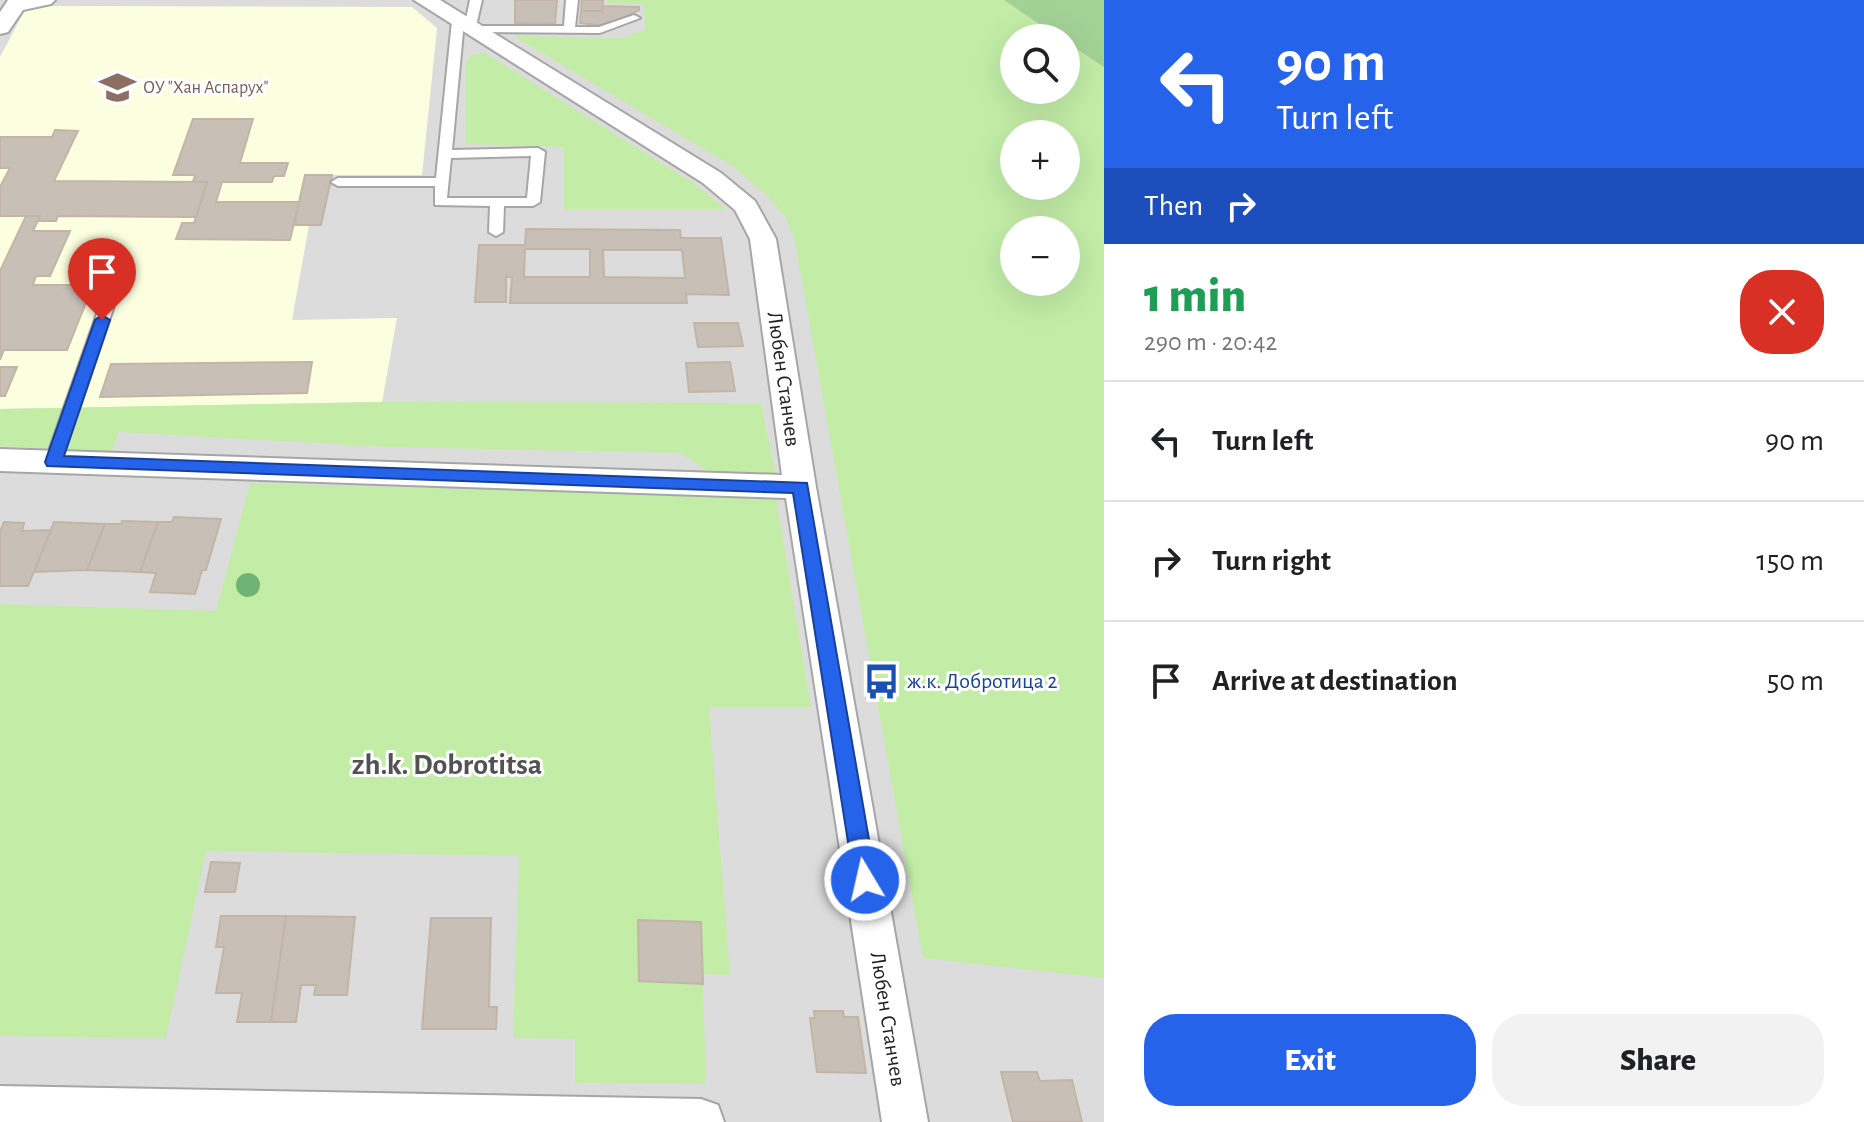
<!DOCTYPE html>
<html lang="en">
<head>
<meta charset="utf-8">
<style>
  body { margin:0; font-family:"Alegreya Sans",sans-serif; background:#f2f2f2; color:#202124; height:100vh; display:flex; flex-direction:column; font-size:30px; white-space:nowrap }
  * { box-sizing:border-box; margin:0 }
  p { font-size:26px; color:#757577 }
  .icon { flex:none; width:44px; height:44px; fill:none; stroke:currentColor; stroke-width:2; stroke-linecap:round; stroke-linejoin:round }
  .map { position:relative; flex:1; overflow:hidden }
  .panel { display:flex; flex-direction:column; background:#fff; width:760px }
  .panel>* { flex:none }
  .guide { background:#2563eb; color:#fff; overflow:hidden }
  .tools { position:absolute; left:1000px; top:24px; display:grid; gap:16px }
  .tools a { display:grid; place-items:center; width:80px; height:80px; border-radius:50%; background:#fff; box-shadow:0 8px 32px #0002; font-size:40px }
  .pin { position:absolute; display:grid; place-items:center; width:68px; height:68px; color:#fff; margin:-82px -34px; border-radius:50% 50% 50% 0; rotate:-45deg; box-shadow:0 0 8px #0007 }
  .pin .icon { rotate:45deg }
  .me { position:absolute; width:88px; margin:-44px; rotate:351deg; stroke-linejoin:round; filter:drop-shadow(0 0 6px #0008) }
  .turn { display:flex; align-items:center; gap:28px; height:168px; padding:0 40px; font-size:36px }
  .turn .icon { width:104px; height:104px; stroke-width:2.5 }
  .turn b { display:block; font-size:56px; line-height:68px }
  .then { display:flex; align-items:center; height:76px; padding:0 40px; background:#0003; gap:16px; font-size:30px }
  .round { display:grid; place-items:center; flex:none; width:84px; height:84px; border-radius:32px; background:#f2f2f2 }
  .headline { display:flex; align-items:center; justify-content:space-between; height:136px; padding:0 40px }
  h1 { font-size:48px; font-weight:800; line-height:60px; color:#1e9e55 }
  .cta { display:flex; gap:16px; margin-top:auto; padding:16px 40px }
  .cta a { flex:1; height:92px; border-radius:32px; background:#2563eb; color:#fff; font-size:32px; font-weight:800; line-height:92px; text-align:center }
  .cta a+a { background:#f2f2f2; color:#202124 }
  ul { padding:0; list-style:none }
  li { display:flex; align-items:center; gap:24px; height:120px; padding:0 40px; border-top:2px solid #e0e0e0 }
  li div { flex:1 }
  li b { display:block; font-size:30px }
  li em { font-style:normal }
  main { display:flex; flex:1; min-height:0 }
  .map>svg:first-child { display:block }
</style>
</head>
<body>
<main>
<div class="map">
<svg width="1104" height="1122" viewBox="0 0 1104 1122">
  <rect width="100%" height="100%" fill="#f0ede4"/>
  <path fill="#dddcdc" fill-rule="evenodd" d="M0 0H1104V1122H0ZM1014 38H1066V90H1014ZM1014 134H1066V186H1014ZM1014 230H1066V282H1014Z"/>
  <path fill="#fcffdf" d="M27 6 412 7 437 28 422 175H306L294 224 309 225 292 320 397 318 382 402 0 409V57Z"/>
  <path fill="#c3eda7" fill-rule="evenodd" d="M607 0H1004L1060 38H1014V90H1066V42L1104 67V978L923 958 794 237 785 217 768 196 731 165 513 36 623 38 646 29 643 4 607 3ZM1014 134H1066V186H1014ZM1014 230H1066V282H1014Z
    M483 52 693 183 726 209H564V147L466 144V62L471 56Z
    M382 402 761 403 776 476 711 473 681 453 386 447 119 432 111 452 0 446V409Z
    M250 483 776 498 811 707H709L730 975 702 974 700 922 638 920 639 981 703 984 706 1084 575 1083V1039L513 1038 519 856 206 851 166 1038 0 1036V604L216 611Z"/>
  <path fill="#a3d297" d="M1004 0H1104V67L1066 42V38H1060Z"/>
  <path fill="#c8c0b7" stroke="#c3b5a6" stroke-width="2" fill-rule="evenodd" d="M515 0H557L555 24 515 23Z
    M582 0H603L602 11H581Z
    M603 6 639 7V10L606 26 580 23 581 11H602Z
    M193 119H253L240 163H288L284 176H274L272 182H222L216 202H299L290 240 176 239 182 223H194L207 182H193L195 175H173Z
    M55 130 78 131 54 181 207 182 196 217 58 216 56 221H38L40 216H0V187L10 168H0V137H52Z
    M305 175H332L321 225H294Z
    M26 216H40L33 231H70L50 276H36L33 285H93L67 350H4L0 360V271Z
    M526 229 680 230 681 238H721L729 295 686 294 687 303H510L512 277H506V302H475L479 245H525ZM525 249H590V277H524ZM603 250H682L685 278 604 277Z
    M694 323H738L743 346 698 347Z
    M312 362 307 393 100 397 111 364Z
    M730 362 735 391 689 392 686 363Z
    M0 367H17L5 396H0Z
    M174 517 221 519 206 570H202L195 594 150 592 156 573 140 572 158 522H172Z
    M122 521 158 522 140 572 87 570 105 524H121Z
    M4 522 24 523 22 531 51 530 28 586H0V532Z
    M54 522 105 524 87 570 34 572Z
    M211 862 240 863 235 892H205Z
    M221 916H286L271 1022H237L242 993H216L224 947H216Z
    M286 916 355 917 347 995H314L316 985H301L296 1022H271Z
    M431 918H491L489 1007H497L496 1029H422Z
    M638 920 701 922 703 984 639 981Z
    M814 1011H843L844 1017H858L866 1073 817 1072 810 1018H815Z
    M1001 1072H1037L1040 1081 1072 1080 1082 1122H1013Z"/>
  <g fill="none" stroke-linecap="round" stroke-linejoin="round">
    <defs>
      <path id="lane" d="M470 0H482L476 26H564L566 0H578L575 27H599L634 15 640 18 600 33 470 32 464 29Z
        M458 18 464 21 452 150 538 148 545 152 540 202 533 206H504L503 232 496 236 489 232 490 206 435 205V186H338L331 182 338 178H436L452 21ZM531 156 527 198H447L451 158Z
        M112 287 119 291 61 462 59 466H47L45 462 105 291Z"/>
      <path id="street" d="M8 0H55L51 4 23 10 8 32 0 34V12Z
        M414 0H440L721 173 755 201 776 239 816 487 928 1122H882L786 498 0 471V449L782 475 750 239 735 210 703 183Z
        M0 1086 701 1099 718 1105 724 1122H0Z"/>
    </defs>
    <use href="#lane" stroke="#a6a6a6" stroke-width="4"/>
    <use href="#street" stroke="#a6a6a6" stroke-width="4"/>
    <use href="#lane" fill="#fff" fill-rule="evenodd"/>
    <use href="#street" fill="#fff" fill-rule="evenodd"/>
  </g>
  <circle fill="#6fb475" cx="248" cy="585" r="12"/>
  <path fill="#2563eb" stroke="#184099" stroke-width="2" d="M102 315 110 320 64 456 807 483 876 880 873 887 865 890 858 887 854 880 793 493 47 466 45 462 95 320Z"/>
  <defs>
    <symbol id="school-bare" viewBox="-9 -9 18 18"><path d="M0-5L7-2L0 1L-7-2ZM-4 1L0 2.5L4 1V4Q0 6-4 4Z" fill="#8d6e63" stroke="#fff" stroke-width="2.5" paint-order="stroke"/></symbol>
    <symbol id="bus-bare" viewBox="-9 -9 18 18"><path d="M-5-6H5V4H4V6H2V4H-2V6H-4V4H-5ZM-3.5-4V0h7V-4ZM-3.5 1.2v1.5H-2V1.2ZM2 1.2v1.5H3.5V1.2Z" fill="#1a4fb4" stroke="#fff" stroke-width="2.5" paint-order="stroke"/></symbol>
  </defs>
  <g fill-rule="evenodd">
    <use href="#school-bare" x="92" y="62" width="51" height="51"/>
    <use href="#bus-bare" x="856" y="656" width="51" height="51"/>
  </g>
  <g text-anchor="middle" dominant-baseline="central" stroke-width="6" stroke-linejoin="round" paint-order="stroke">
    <g font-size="18" fill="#785e54" stroke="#fff" text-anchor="start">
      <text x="143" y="88">ОУ "Хан Аспарух"</text>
    </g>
    <g font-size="22" fill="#1f1f1f" stroke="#fff">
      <text transform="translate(784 379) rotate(82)">Любен Станчев</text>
      <text transform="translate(888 1019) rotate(81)">Любен Станчев</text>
    </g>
    <g font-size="22" fill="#164399" stroke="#fff" text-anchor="start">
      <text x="907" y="681">ж.к. Добротица 2</text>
    </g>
    <g font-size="30" font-weight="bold" fill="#525252" stroke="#fff">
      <text x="447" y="765">zh.k. Dobrotitsa</text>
    </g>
  </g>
</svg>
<div class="tools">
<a><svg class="icon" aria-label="search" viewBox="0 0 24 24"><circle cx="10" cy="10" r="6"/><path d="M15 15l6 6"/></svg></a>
<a>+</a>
<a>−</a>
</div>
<div class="pin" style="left:102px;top:320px;background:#d93025"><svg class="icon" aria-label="arrive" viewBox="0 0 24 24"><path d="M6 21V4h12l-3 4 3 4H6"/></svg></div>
<svg class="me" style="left:865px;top:880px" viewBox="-20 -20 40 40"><circle r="17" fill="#2563eb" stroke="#fff" stroke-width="3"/><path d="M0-11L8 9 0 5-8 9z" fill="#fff"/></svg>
</div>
<section class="panel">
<div class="guide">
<div class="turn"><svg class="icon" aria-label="left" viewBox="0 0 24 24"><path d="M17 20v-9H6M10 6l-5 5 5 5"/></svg><div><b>90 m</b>Turn left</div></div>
<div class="then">Then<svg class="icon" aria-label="right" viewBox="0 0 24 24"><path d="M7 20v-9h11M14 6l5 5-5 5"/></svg></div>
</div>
<div class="headline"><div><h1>1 min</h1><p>290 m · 20:42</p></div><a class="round" style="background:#d93025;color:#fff"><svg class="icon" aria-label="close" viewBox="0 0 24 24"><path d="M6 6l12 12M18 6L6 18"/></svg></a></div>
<ul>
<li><svg class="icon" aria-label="left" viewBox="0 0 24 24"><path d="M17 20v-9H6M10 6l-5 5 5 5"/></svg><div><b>Turn left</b></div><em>90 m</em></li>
<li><svg class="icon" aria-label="right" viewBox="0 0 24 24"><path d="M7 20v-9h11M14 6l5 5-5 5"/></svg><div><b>Turn right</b></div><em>150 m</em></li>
<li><svg class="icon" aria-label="arrive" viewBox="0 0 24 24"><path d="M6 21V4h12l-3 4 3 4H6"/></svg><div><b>Arrive at destination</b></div><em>50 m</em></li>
</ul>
<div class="cta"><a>Exit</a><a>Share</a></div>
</section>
</main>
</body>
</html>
